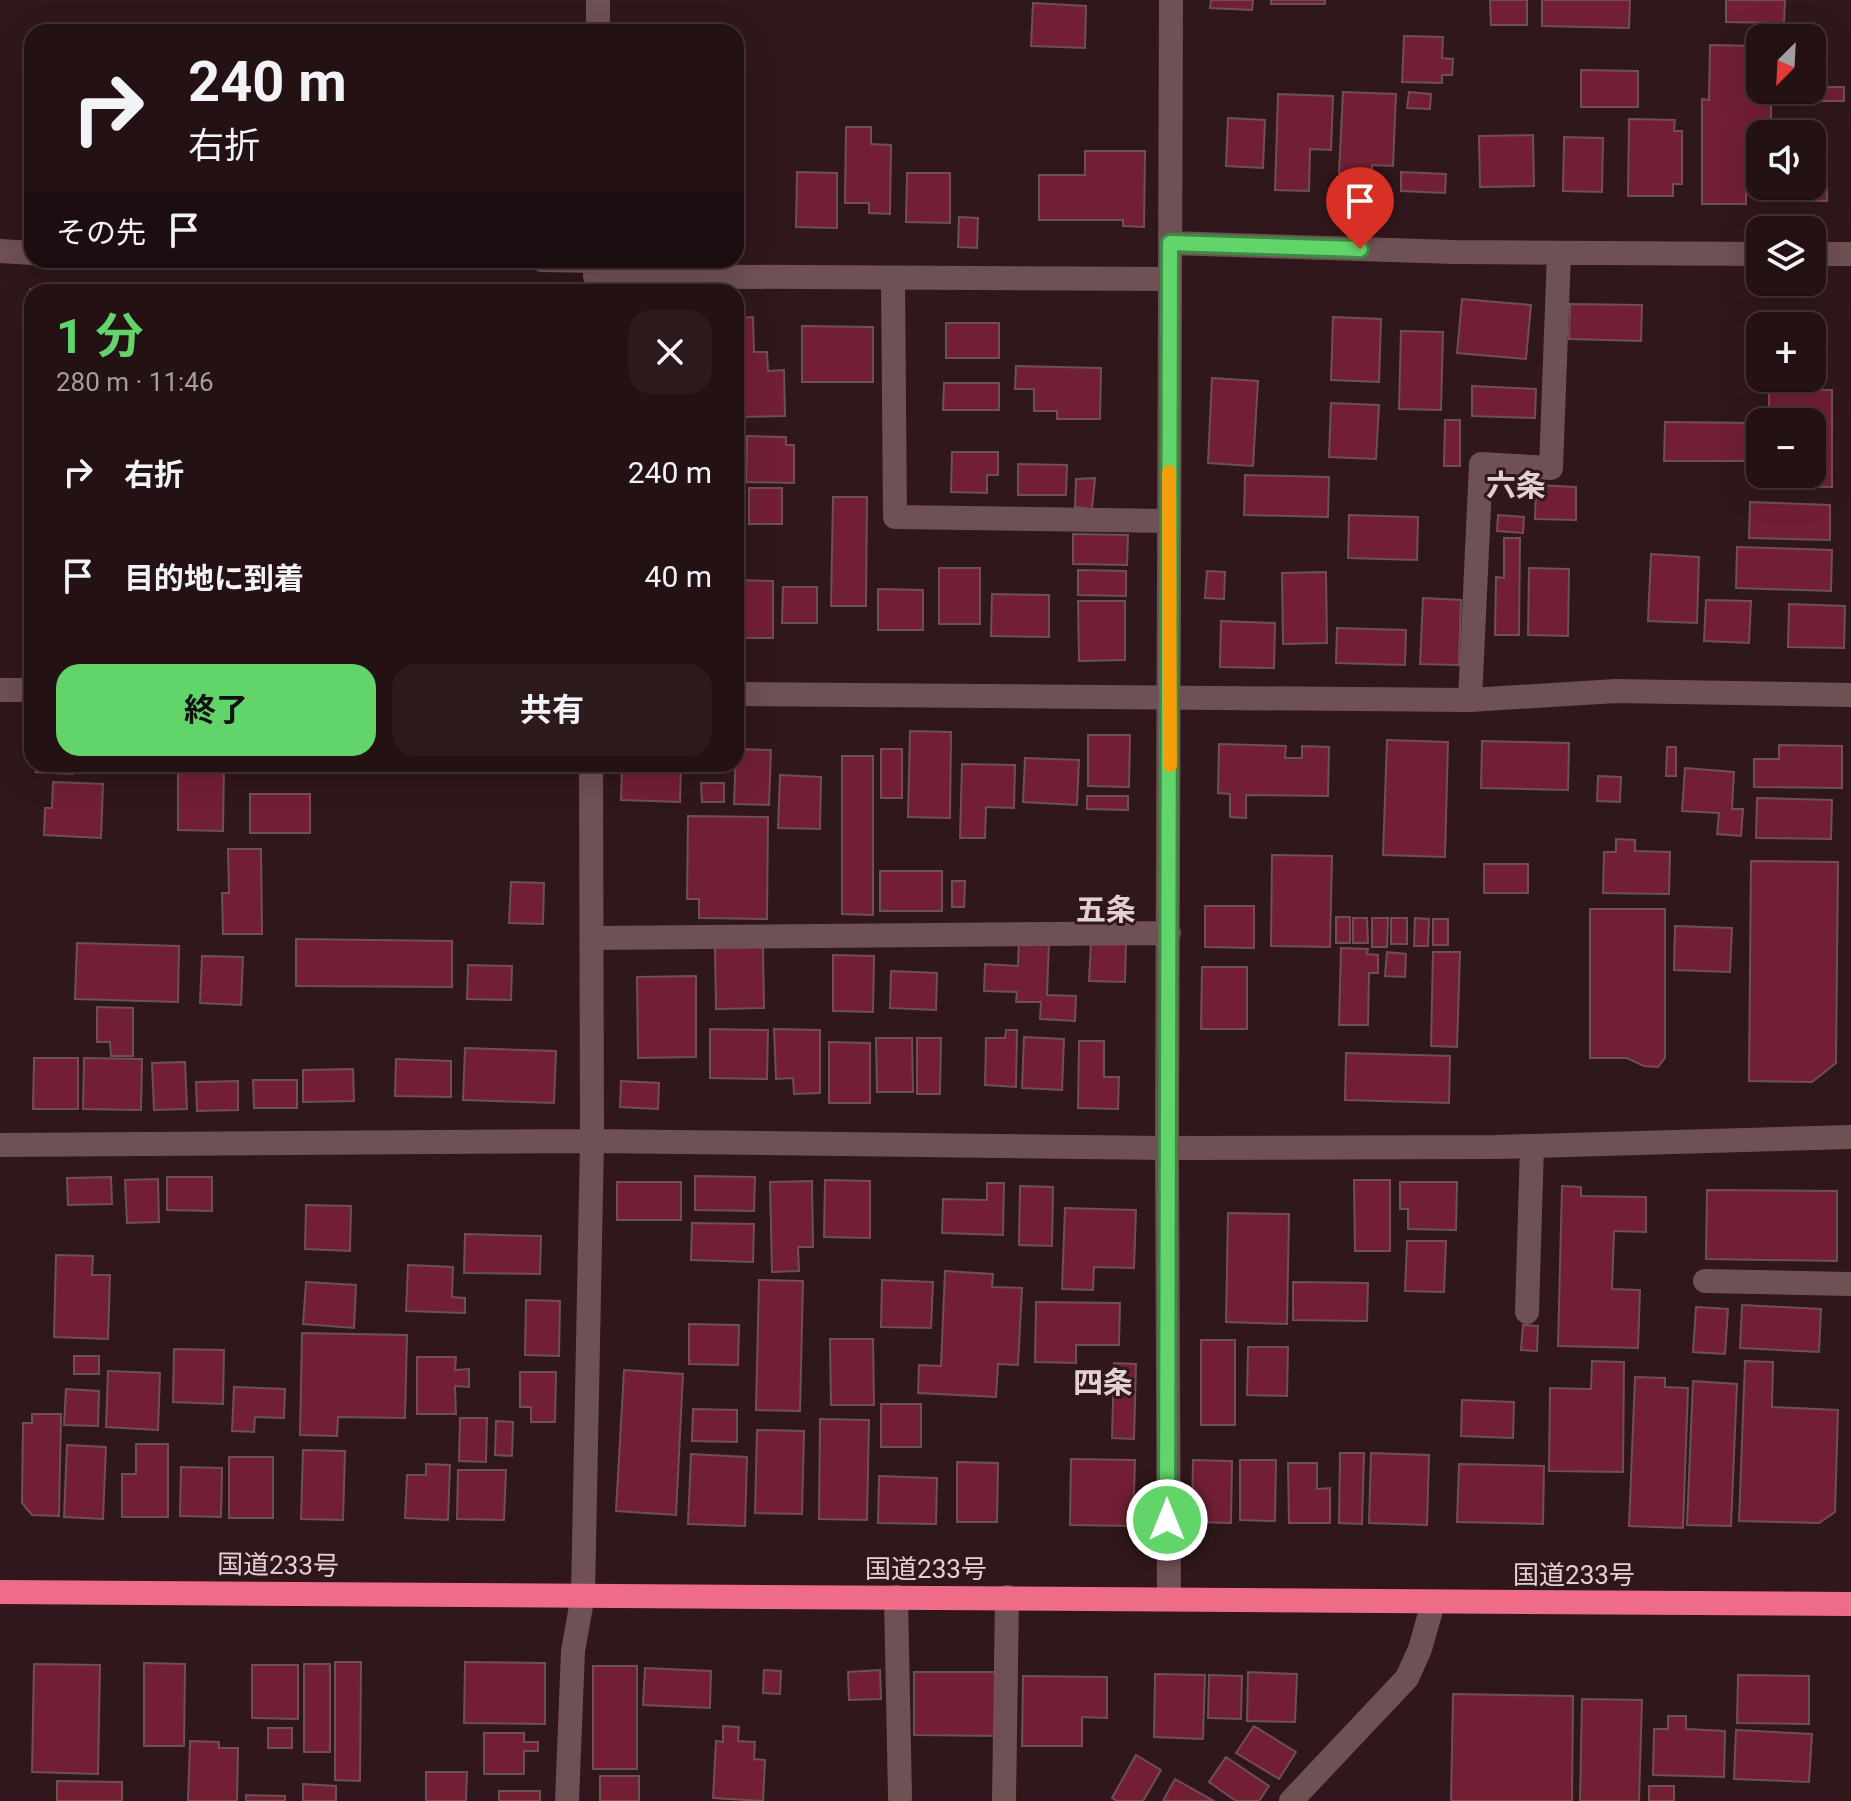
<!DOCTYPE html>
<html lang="ja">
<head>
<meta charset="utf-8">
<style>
  body { margin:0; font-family:Roboto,"Noto Sans JP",sans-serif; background:#2c1a1d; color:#f1f3f6; height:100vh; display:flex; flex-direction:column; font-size:30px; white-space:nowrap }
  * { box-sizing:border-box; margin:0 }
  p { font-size:26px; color:#a39da0 }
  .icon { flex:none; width:44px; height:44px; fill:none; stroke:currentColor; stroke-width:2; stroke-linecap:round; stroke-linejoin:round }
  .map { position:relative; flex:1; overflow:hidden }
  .side { position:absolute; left:24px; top:284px; width:720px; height:488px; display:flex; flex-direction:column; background:#241114; border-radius:24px; box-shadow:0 8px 32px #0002,0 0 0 2px #413134 }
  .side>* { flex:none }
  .guide { position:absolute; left:24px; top:24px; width:720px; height:244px; border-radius:24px; box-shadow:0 8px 32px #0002,0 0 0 2px #413134; background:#241114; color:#f1f3f6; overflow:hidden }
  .needle { width:52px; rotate:204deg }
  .buttons { position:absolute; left:1746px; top:24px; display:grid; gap:16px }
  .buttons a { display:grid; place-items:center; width:80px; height:80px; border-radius:16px; background:#241114; box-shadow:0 8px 32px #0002,0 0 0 2px #413134; font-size:40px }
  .pin { position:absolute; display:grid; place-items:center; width:68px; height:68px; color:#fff; margin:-82px -34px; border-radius:50% 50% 50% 0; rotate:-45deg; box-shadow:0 0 8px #0007 }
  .pin .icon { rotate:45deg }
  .me { position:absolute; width:88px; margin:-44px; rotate:0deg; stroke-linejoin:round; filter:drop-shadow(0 0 6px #0008) }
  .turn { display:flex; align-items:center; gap:28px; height:168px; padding:0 32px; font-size:36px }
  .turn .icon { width:104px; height:104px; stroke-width:2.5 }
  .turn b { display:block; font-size:56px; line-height:68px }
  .then { display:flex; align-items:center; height:76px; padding:0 32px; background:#0003; gap:16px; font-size:30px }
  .round { display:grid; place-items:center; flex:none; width:84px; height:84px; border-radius:24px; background:#2c1a1d }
  .headline { display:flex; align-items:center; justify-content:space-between; height:136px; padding:0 32px }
  h1 { font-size:48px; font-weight:700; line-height:60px; color:#61d56a }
  .button { display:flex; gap:16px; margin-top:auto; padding:16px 32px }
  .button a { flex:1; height:92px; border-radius:24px; background:#61d56a; color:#111; font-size:32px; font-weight:700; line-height:92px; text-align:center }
  .button a+a { background:#2c1a1d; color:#f1f3f6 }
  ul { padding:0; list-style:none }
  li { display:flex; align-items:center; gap:24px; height:104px; padding:0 32px }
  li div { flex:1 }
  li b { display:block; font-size:30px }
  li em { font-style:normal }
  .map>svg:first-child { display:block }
</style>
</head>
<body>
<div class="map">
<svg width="1851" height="1801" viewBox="0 0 1851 1801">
  <rect width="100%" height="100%" fill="#30171b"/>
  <path fill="#721f35" stroke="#6e4f54" stroke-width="2" d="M1211 0H1253L1252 10 1210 8Z
    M1271 0H1325V4H1271Z
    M1490 0H1527V25H1491Z
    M1542 0H1630L1629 28 1542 26Z
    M1726 0H1785L1784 23 1726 22Z
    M1033 3 1086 6 1085 48 1031 46Z
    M1404 36 1443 37 1442 58 1453 59 1452 75H1442V83L1402 82Z
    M1710 45 1760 46V90H1812L1814 46V87H1844V101H1771V134H1760V161H1746V204H1702V99L1709 100Z
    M1581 70 1638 71V107H1581Z
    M1343 92 1396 94 1393 166 1372 165V175L1339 173Z
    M1409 92 1431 94 1430 109 1407 108Z
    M1278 94 1333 96 1331 150 1310 149 1309 191 1275 190Z
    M1228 118 1265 120 1263 168 1226 166Z
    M1629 119 1675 120 1674 131H1682V184H1673V196H1628Z
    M846 127H871V144L891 145 890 214 869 213V203H845Z
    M1533 135 1534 186 1480 187 1479 136Z
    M1564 137 1603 138 1602 192 1563 191Z
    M1085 151H1145L1144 227 1123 226V220H1039V175H1085Z
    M797 172 837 173V228L796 227Z
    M1401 172 1446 174 1445 193 1401 191Z
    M907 173H950V223L906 222Z
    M1812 173 1827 174V201L1766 200V186H1812Z
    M959 217 978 218 977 248 958 247Z
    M30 289 66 290V292H32V328H29Z
    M1462 299 1531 305 1526 359 1457 353Z
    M1570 304 1642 305 1641 341 1569 339Z
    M753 317 754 352H767L768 371 784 370 785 416 740 417 738 318Z
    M1333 317 1381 319 1379 382 1331 380Z
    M946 323H999V358H946Z
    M802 326 873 327V382H802Z
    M1401 331 1443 332 1441 410 1399 409Z
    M1016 366 1101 368 1100 419H1057V411H1034V389H1015Z
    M1212 378 1258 381 1253 466 1208 463Z
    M944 383H999V410H943Z
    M1472 386 1536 389 1535 418 1472 416Z
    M1769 389 1832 390V487L1752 486V461H1664L1665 422 1760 423V474H1812V422H1769Z
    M1331 403 1379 405 1376 459 1329 457Z
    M30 419H32V460H29Z
    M1445 420H1460V466H1444Z
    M747 436 786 437V445H794V483L746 482Z
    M952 452H998V475H987V493L951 492Z
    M1018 464 1067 465 1066 495H1018Z
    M1245 475 1329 477 1328 517 1244 515Z
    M1095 478 1092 509 1075 507 1076 479Z
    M1536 485 1576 487V520L1535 519Z
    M749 488H782V524H749Z
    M833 497H867L866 606H831Z
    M1750 502 1830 505V540L1749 538Z
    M1349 515 1418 517 1417 560 1348 558Z
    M1498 515 1524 517 1523 533 1497 531Z
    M1073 534 1128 535 1127 565 1073 564Z
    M1504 538H1520L1519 635H1495L1496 577 1504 578Z
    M1737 547 1832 550 1831 591 1736 588Z
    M1651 554 1699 557 1697 623 1648 621Z
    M939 568H980V624H939Z
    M1529 568 1569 569 1568 636 1528 635Z
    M1078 570 1126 571V596L1078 595Z
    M1207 571 1225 572 1224 599 1205 598Z
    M1326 572 1327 643 1283 644 1282 573Z
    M736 580 773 581V638H736Z
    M783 587H817V623H782Z
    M878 589 923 590V630H878Z
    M992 594 1049 595V637L991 636Z
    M1423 598 1461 600 1459 665 1420 664Z
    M1706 600 1751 601 1749 643 1704 641Z
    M1078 601H1125V660L1079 661Z
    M1789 604 1845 606 1844 648 1788 647Z
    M1221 621 1275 623 1274 668 1220 667Z
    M1337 628 1406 630 1405 665 1336 663Z
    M910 731 951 732 950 818 908 817Z
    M1088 735H1130L1129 787 1088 786Z
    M1387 740 1448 742 1445 857 1383 855Z
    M1482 741 1569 743 1568 790 1481 788Z
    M1219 744 1286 746 1285 758H1302V746L1329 747 1328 796 1246 795V818L1230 817V794L1218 793Z
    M1779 745 1842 746V788L1754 787V759H1779Z
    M1667 747H1676V776H1666Z
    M736 749 771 750 769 805 734 804Z
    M881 749H902V798H881Z
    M842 756H873V915L842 914Z
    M1025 758 1079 760 1077 805 1023 802Z
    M37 764H73V774L36 772Z
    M178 764H224L223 831 178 830Z
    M622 764H681L680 802 621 800Z
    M962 764 1015 765 1014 808 986 807 985 838H960Z
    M1685 768 1734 772 1732 809H1743L1741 836 1717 834 1719 813 1682 811Z
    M780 775 821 777 820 829 778 828Z
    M1598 776 1621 777 1620 802 1597 801Z
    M53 782 103 784 101 838 44 835 45 808H52Z
    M701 783H724V802H702Z
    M250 794H310V833H250Z
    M1087 796H1128V810L1087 809Z
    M1757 798 1832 800 1831 839 1756 838Z
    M688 816 768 817 767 919 699 918V899H687Z
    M1616 839 1635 840V851L1670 852 1669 894 1603 893 1604 852H1616Z
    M228 849H261L262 934H223L222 893H229Z
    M1272 855 1332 856 1330 947 1271 946Z
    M1751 861 1838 862 1836 1063 1812 1082 1749 1081Z
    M1484 864H1528V893H1484Z
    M880 871H942V911H880Z
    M952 881H965L964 907H952Z
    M511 882 544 883 543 924 509 923Z
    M1205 906H1254V948L1205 947Z
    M1590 909H1665V1058L1658 1067 1644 1066 1627 1058H1590Z
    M1336 917H1350V943H1336Z
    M1353 918H1367L1368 943H1353Z
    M1372 918H1388L1387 947H1372Z
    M1391 918H1407V944H1391Z
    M1415 918 1429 919 1428 946H1414Z
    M1433 919H1448V945H1433Z
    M1675 926 1732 928 1730 972 1674 970Z
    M296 939 452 941V987L296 986Z
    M1019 940 1049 942 1047 995 1076 996 1075 1021 1040 1019 1041 1002H1016L1017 992 984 991 985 964 1018 966Z
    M1091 942 1126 943 1125 982 1089 981Z
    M77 943 179 946 178 1002 75 999Z
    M715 947H763L764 1008 716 1009Z
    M1341 948 1368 949 1367 954 1378 955V973H1369L1368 1025H1339Z
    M1387 952 1406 954 1405 977 1385 976Z
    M1433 952H1460L1457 1047 1431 1046Z
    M833 955 874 956 873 1012 833 1011Z
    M202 956 243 957 241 1005 200 1003Z
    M468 965 512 966 511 1000 467 999Z
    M1202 967H1247V1029H1201Z
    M891 971 937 973 936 1010 890 1008Z
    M696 976V1057L638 1058 637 977Z
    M97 1007 133 1008V1056H111L110 1042H97Z
    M710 1029 768 1030 767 1079 710 1078Z
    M774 1029 820 1030V1093L794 1094 793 1078 776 1079Z
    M1006 1030H1017L1016 1087 985 1085 986 1038H1005Z
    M1024 1037 1064 1039 1062 1090 1022 1088Z
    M876 1038H912L913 1092H877Z
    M917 1038H941L940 1094H917Z
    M1079 1041H1104V1077H1119L1118 1109 1078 1108Z
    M829 1042 870 1043V1103H829Z
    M465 1048 556 1051 554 1103 463 1100Z
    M1346 1053 1450 1056 1449 1103 1345 1100Z
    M34 1058H78V1109H33Z
    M84 1058 142 1059 141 1110 83 1109Z
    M396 1059 451 1061V1097L395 1096Z
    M185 1062 187 1109 154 1110 152 1063Z
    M353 1069 354 1101 303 1102V1070Z
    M253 1080H297V1108H254Z
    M238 1081V1110L197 1111 196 1082Z
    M621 1081 659 1083 658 1109 620 1107Z
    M695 1176 755 1177 754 1211 695 1210Z
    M111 1177 112 1204 68 1205 67 1178Z
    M167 1177H212V1211L167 1210Z
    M158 1179 159 1222 127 1223 125 1180Z
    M825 1180 870 1181V1238L824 1237Z
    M1354 1180H1390V1251H1355Z
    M812 1181 813 1247H798L799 1271 772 1272 770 1182Z
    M617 1182H681V1220H617Z
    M1400 1182H1457L1456 1230 1408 1229V1209H1400Z
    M987 1183H1004L1003 1235 942 1233 943 1199 987 1200Z
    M1020 1186 1053 1187 1052 1246 1019 1245Z
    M1562 1186 1581 1187V1196L1646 1197V1232L1614 1231 1612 1289 1640 1290 1638 1348 1558 1346Z
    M1707 1190 1837 1191V1261L1706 1259Z
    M306 1205 351 1206 350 1251 305 1249Z
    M1065 1208 1136 1210 1134 1268 1094 1267 1093 1290 1062 1289Z
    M1228 1213 1289 1214 1287 1324 1226 1322Z
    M692 1223 754 1224 753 1262 691 1260Z
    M465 1234 541 1236 540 1274 464 1273Z
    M1407 1241H1446L1444 1292 1405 1291Z
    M56 1255 93 1256 92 1275H110L108 1339 54 1337Z
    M408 1265 453 1267 452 1297 465 1298V1313L406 1311Z
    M945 1271 993 1274 992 1287 1022 1288 1018 1365 998 1364 996 1397 918 1393 919 1365 941 1366Z
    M759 1280 803 1281 800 1411 756 1410Z
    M882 1280 933 1282 931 1328 881 1327Z
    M306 1282 356 1285 354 1328 303 1324Z
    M1293 1282 1368 1283 1367 1321 1293 1320Z
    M526 1300 560 1301 559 1356 525 1355Z
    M1036 1302 1120 1303 1119 1345H1076V1363L1035 1362Z
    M1742 1305 1821 1309 1819 1352 1740 1348Z
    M1696 1307 1728 1309 1725 1354 1693 1352Z
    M689 1324 739 1325 738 1365 689 1364Z
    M1523 1325 1538 1326 1537 1351 1521 1350Z
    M302 1333 407 1335 405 1418 338 1417 337 1436 300 1435Z
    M830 1339H873L874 1405H831Z
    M1201 1340H1235V1425H1201Z
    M1248 1347H1288L1287 1396 1247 1395Z
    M174 1349 224 1350 223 1404 173 1402Z
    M74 1356H99V1374H74Z
    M417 1357H456L455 1370 469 1369V1387L455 1386 456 1414H417Z
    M1592 1361 1624 1362 1623 1472 1549 1471 1550 1388 1591 1389Z
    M1745 1361 1773 1362 1772 1407 1838 1410 1835 1512 1819 1523 1739 1521Z
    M1114 1363 1136 1364 1134 1439 1112 1438Z
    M624 1370 683 1374 676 1515 616 1511Z
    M108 1371 160 1373 158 1430 106 1427Z
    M520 1372H556L555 1422H531V1407H520Z
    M1635 1377 1665 1378V1387L1688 1388 1683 1528 1629 1526Z
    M1693 1381 1737 1384 1731 1526 1687 1525Z
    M234 1387 285 1389 284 1418 255 1417 254 1432 232 1431Z
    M66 1389 99 1391 98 1426 64 1425Z
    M1462 1400 1514 1402 1513 1438 1461 1436Z
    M881 1404H921V1447H881Z
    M693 1409 737 1410V1442L692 1441Z
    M32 1414H61L59 1516 32 1515 22 1503 23 1423H32Z
    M460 1418H487L486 1462 459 1461Z
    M820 1419 869 1420 867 1520 819 1519Z
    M496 1421 513 1422 512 1456 495 1455Z
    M757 1430 804 1431 802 1514 755 1513Z
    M136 1444H168V1517H122V1474H136Z
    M67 1445 106 1447 103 1519 64 1517Z
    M303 1450 345 1451 343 1520 301 1519Z
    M1340 1453H1364L1362 1524 1339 1523Z
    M1371 1453 1429 1455 1427 1525 1369 1523Z
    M691 1454 747 1457 745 1526 688 1524Z
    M229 1457H273V1518H229Z
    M1071 1459 1135 1460 1133 1526 1070 1525Z
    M1193 1460 1232 1461 1231 1523 1192 1522Z
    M1240 1460H1276L1275 1521 1240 1520Z
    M957 1462 998 1463 997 1522H957Z
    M1288 1463H1317V1489L1330 1488V1523H1289Z
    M426 1464 450 1465 448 1520 405 1518 407 1475H426Z
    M1459 1464 1544 1466 1543 1524 1457 1522Z
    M181 1467 222 1468 221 1517 180 1516Z
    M458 1470H506L504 1520 457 1519Z
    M879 1476 937 1478 936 1524 878 1523Z
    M335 1662H361L360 1781 335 1780Z
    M465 1662 545 1663V1724L464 1723Z
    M144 1663 185 1664 184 1746H144Z
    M34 1664 100 1665 98 1774 32 1772Z
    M304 1664H330V1752H304Z
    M252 1665H298V1719L252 1718Z
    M593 1666H637V1769H593Z
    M645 1668 711 1671 710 1708 643 1705Z
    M764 1670 781 1671 780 1694 763 1693Z
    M880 1670 881 1699 849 1700 848 1672Z
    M914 1672H997L996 1736 914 1735Z
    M1248 1672 1297 1674 1295 1722 1247 1721Z
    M1155 1674 1205 1675 1203 1739 1154 1737Z
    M1209 1675 1242 1676 1241 1719 1208 1718Z
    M1738 1675 1809 1676V1724L1737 1723Z
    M1023 1676 1107 1677V1718L1082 1717V1746H1022Z
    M1453 1694 1573 1696 1572 1801H1451Z
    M1582 1699 1642 1700 1639 1801H1580Z
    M1668 1716H1686V1729L1725 1731 1724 1777 1653 1775 1654 1729H1668Z
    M723 1726 739 1727 738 1741 755 1742 754 1759 765 1760 763 1801 713 1798 716 1741 723 1742Z
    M1254 1726 1296 1752 1279 1779 1236 1753Z
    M268 1728H292V1748H268Z
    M1736 1730 1812 1734 1809 1782 1734 1779Z
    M484 1733H524V1742H538V1751H524V1774H484Z
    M190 1741 219 1742V1748H238L237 1801H188Z
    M1136 1755 1161 1770 1143 1801H1117L1112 1798Z
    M1226 1757 1269 1786 1259 1801H1236L1209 1782Z
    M426 1772H467L466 1801H426Z
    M600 1776H639V1801H600Z
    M1175 1779 1214 1801H1163Z
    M57 1781 122 1782V1801H57Z
    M303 1784 336 1786V1801H303Z
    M1649 1786H1674V1801H1649Z
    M499 1791H540V1801H499Z
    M246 1795 285 1796V1801H246Z"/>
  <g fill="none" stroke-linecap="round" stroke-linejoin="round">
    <path stroke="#6f5054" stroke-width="24" d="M598 32V0
      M1170 243 1455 252 1760 254
      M0 251 32 253
      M1812 254H1851
      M542 260 596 261
      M595 276 1169 279
      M893 278 895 517 1169 521
      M0 690H32
      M736 694 1470 700 1616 691 1851 695
      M1470 700 1481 464 1551 468 1559 253
      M592 938 1169 933
      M0 1145 592 1141 1167 1148 1495 1147 1851 1137
      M1705 1281 1851 1284
      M1527 1312 1532 1146
      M896 1597 900 1797
      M1169 1598 1167 1148 1171 0
      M567 1801 573 1651 583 1595 592 1141 591 764
      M1004 1801 1007 1597
      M1291 1801 1407 1678 1420 1649 1433 1603"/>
    <path stroke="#ef6c88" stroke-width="24" d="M0 1592 1851 1604"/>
  </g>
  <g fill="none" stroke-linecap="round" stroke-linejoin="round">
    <defs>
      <path id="route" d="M1167 1520 1170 243 1360 249"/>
    </defs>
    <use href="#route" stroke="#3f8a45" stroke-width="20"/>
    <use href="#route" stroke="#61d56a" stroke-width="14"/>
    <path stroke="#f59e0b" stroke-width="14" d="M1169 472 1170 765"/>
  </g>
  <g text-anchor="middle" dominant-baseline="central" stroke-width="6" stroke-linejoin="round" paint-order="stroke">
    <g font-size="26" fill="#e3d0d2" stroke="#30171b">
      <text transform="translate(278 1565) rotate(1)">国道233号</text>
      <text x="926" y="1569">国道233号</text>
      <text x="1574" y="1575">国道233号</text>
    </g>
    <g font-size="30" font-weight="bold" fill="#e3d0d2" stroke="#30171b">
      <text x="1516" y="485">六条</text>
      <text x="1106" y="909">五条</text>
      <text x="1103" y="1382">四条</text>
    </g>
  </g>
</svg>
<div class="buttons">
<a><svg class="needle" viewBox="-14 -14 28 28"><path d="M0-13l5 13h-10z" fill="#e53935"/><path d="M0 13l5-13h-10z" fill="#a39da0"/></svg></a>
<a><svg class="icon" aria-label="sound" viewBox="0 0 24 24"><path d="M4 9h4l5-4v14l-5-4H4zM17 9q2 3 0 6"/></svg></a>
<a><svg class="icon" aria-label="layers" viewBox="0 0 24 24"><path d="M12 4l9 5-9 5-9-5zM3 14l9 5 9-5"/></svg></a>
<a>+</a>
<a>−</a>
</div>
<div class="pin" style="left:1360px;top:249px;background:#d93025"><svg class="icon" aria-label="arrive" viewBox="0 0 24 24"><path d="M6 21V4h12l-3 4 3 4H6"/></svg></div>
<svg class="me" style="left:1167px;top:1520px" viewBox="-20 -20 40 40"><circle r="17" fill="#61d56a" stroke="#fff" stroke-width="3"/><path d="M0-11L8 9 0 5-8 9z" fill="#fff"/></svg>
<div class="guide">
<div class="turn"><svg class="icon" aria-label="right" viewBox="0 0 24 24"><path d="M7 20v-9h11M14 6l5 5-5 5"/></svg><div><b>240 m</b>右折</div></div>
<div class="then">その先<svg class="icon" aria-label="arrive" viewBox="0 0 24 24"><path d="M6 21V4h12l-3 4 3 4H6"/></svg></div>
</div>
<section class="side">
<div class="headline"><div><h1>1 分</h1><p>280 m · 11:46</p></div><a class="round"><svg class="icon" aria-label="close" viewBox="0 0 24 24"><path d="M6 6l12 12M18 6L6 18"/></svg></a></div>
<ul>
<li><svg class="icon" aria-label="right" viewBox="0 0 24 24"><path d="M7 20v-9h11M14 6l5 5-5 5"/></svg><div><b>右折</b></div><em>240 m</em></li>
<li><svg class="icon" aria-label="arrive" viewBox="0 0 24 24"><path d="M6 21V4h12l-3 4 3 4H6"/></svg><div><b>目的地に到着</b></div><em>40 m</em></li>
</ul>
<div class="button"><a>終了</a><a>共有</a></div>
</section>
</div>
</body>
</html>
